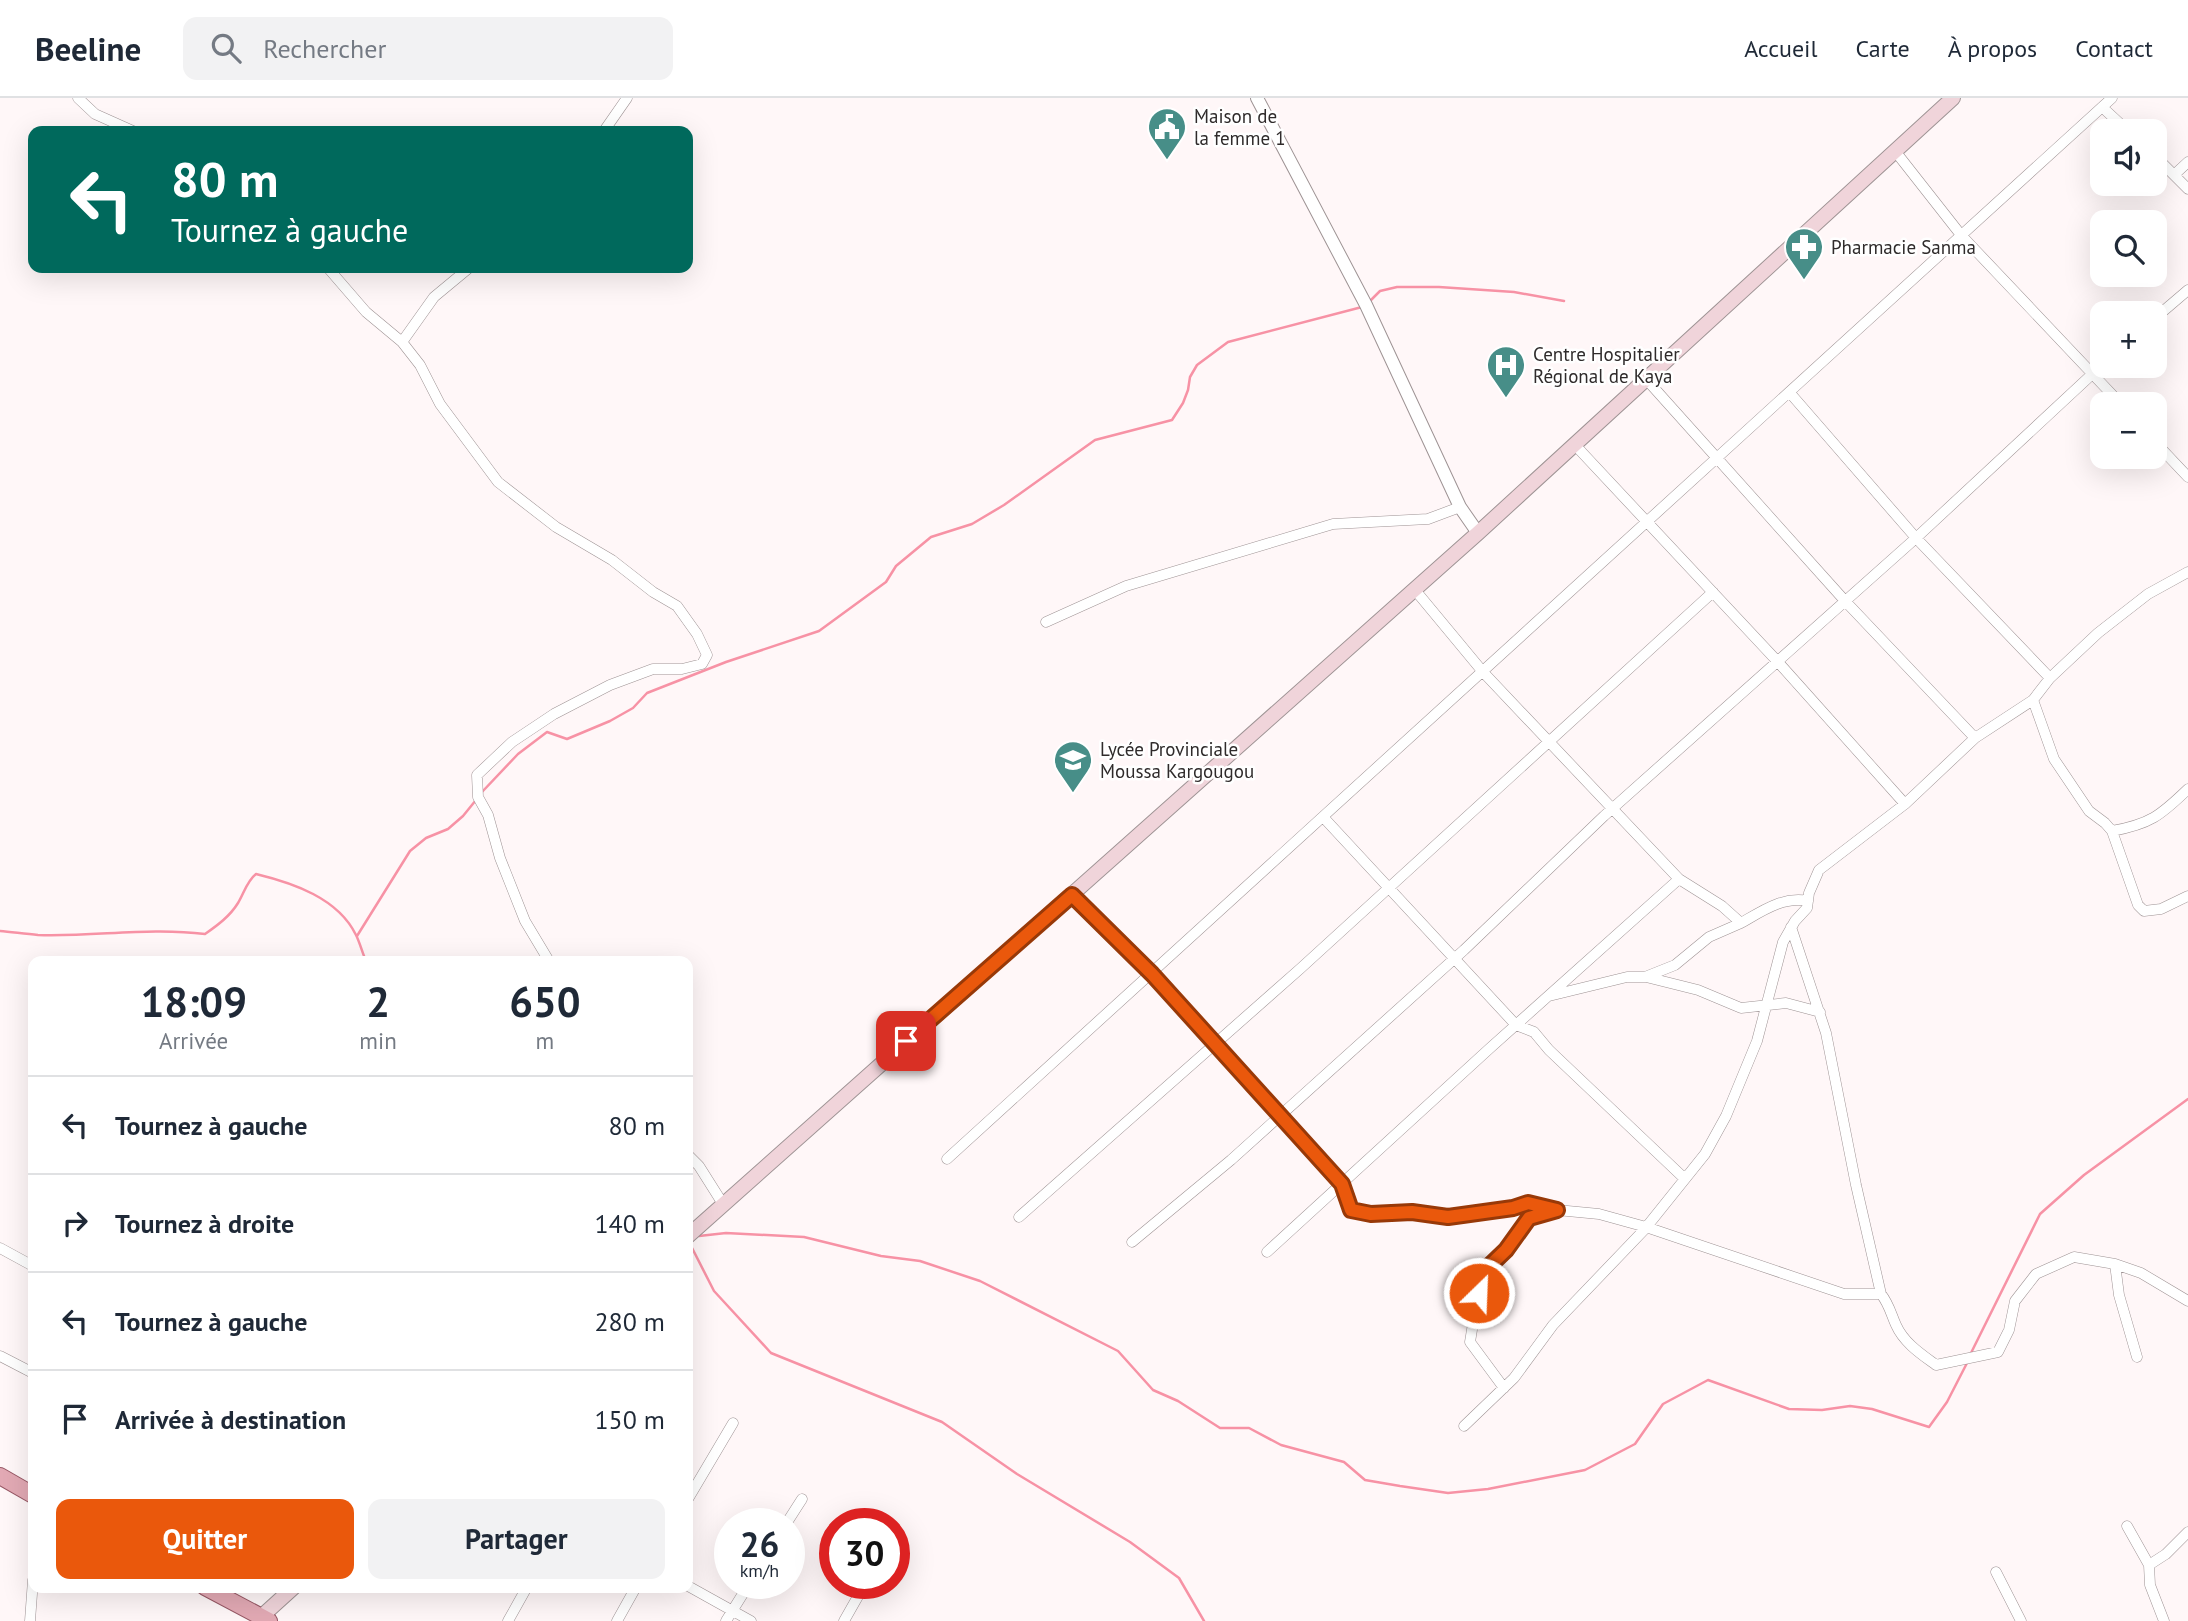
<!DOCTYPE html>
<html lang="fr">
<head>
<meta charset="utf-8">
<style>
  body { margin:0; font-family:"PT Sans",sans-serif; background:#f2f2f3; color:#1f2937; height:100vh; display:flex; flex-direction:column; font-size:26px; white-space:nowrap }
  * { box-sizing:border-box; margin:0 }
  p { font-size:23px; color:#747a83 }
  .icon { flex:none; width:38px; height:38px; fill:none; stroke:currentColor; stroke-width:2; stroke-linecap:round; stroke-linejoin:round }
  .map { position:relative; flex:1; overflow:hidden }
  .side { position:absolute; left:28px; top:858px; width:665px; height:637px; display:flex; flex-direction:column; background:#fff; border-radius:14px; box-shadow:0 7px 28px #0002 }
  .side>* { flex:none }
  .top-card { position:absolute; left:28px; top:28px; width:665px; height:147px; border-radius:14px; box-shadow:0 7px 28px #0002; background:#00695c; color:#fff; overflow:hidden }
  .tools { position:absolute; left:2090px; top:21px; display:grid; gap:14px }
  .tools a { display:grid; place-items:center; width:77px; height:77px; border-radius:14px; background:#fff; box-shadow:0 7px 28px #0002; font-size:35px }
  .speed { position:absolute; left:714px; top:1410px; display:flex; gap:14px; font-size:35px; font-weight:700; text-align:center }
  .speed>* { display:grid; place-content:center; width:91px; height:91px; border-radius:50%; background:#fff; box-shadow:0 7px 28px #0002; line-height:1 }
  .speed small { font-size:18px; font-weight:400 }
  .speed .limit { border:10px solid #d22; background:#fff; color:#111 }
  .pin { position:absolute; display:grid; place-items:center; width:60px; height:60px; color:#fff; margin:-30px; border-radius:14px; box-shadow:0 4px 10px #0006 }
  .me { position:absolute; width:77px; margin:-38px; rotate:24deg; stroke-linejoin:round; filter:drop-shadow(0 0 5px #0008) }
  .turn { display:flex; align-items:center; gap:24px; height:147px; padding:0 28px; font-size:32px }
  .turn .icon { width:91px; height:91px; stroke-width:2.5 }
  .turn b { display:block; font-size:49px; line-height:60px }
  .eta { display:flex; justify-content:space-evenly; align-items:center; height:119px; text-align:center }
  .eta b { font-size:42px; font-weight:800; line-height:49px }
  .button { display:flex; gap:14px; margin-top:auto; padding:14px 28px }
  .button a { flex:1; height:80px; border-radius:14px; background:#ea580c; color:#fff; font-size:28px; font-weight:800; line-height:80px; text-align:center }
  .button a+a { background:#f2f2f3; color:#1f2937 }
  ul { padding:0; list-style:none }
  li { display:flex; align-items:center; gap:21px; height:98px; padding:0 28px; border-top:2px solid #e0e1e3 }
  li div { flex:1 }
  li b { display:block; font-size:26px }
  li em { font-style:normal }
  header { display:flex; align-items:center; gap:42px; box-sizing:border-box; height:98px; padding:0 35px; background:#fff; border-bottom:2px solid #e0e1e3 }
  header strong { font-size:33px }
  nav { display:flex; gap:38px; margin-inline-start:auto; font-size:24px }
  .search { width:490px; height:63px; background:#f2f2f3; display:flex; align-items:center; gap:18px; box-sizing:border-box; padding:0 24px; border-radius:14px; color:#747a83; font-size:26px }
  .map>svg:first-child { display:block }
</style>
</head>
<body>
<header>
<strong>Beeline</strong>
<div class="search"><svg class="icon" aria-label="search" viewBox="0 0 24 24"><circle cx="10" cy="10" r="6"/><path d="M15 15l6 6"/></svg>Rechercher</div>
<nav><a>Accueil</a><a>Carte</a><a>À propos</a><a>Contact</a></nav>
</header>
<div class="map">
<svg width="2188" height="1523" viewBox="0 0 2188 1523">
  <rect width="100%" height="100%" fill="#fff7f8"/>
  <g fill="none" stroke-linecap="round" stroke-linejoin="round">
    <path stroke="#f792a5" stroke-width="2.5" d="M1370 203 1380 193 1397 189H1439L1514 194 1564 203
      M482 694 518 656 547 634 567 641 610 623 633 610 647 595 726 564 819 533 886 484 896 468 931 439 972 426 1004 407 1095 342 1172 322 1183 305 1188 292 1190 279 1197 267 1228 244 1362 209
      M0 833C12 834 25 836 38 837 94 839 149 829 205 836 218 827 230 818 238 805 244 795 247 783 256 776 293 785 338 800 356 837 360 845 362 854 366 863
      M357 838 410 753 426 740 448 731 463 718 476 702
      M699 1138 726 1135 804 1139 881 1158 920 1163 980 1183 1118 1253 1153 1292 1178 1303 1220 1330H1249L1281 1347 1344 1364 1365 1382 1400 1388 1448 1395 1488 1391 1585 1372 1635 1346 1663 1306 1708 1282 1789 1311 1822 1312 1850 1308 1872 1311 1929 1329 1947 1304 1967 1265
      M689 1144 714 1193 771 1255 942 1324 1017 1376 1130 1444 1179 1480 1204 1523
      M1971 1255 2040 1116 2084 1077 2188 1001"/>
    <defs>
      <path id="minor" d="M78 0 95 16 133 33
        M2102 9 2128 33
        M604 33 627 0
        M1895 53 1961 137 2121 306
        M2154 57 2188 91
        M2175 76 2188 64
        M328 170 366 214 402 244 420 267 440 306 498 384 556 429 612 462 653 494 677 508 697 536 707 557 702 566 682 571H653L610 587 554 616 512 644 477 677 478 699 488 717 500 760 525 823 549 863
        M2154 221 2188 192
        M402 244 434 199 469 170
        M1790 295 1916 440 2050 580
        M2154 343 2188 379
        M1575 347 1778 564 1905 706
        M1415 492 1483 574 1679 781 1722 808 1741 825C1762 813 1783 798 1808 803
        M1046 524 1126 488 1333 426 1428 421 1460 409
        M2033 602 2054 661 2089 713 2105 725 2112 733 2138 807 2144 813 2161 811 2188 798
        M1975 640 2033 602 2050 580 2098 535 2148 496 2188 474
        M1324 720 1516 927 1534 934 1549 952 1685 1081
        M2112 733C2150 726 2160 718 2188 691
        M1072 797 1152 876 1342 1086 1351 1112 1371 1116 1412 1114 1448 1119 1513 1110 1528 1105 1553 1112
        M1646 879 1698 892 1741 910 1786 905 1820 914
        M1549 898 1627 879H1645L1675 867 1709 839 1741 825
        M688 1057 699 1068 723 1106
        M947 1061 2112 0
        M1019 1119 1301 870 1713 494
        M1132 1144 1231 1062 1464 852 1604 718 1916 440 2102 267
        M0 1150 33 1168
        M1267 1154 1489 951 1679 781
        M2115 1166 2119 1197 2137 1259
        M1881 1196C1889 1206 1891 1216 1896 1227 1904 1245 1921 1256 1936 1267L1998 1254 2009 1232 2015 1203 2036 1176 2074 1159 2115 1166 2141 1175 2188 1203
        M0 1258 33 1275
        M1504 1290 1470 1244 1481 1176 1506 1152 1529 1120 1557 1112 1599 1116 1646 1129 1844 1196H1881L1856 1087 1826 935 1791 829
        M1464 1328 1514 1280 1553 1227 1644 1132 1705 1056 1726 1018 1757 943 1783 844 1795 823 1807 810 1809 795 1819 772 1905 706 1975 640 1846 504 1646 281
        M688 1401 733 1325
        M786 1426 802 1401
        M2127 1428 2149 1467 2150 1487 2164 1523
        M2149 1467 2166 1456 2188 1434
        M1996 1474 2021 1523
        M688 1488 751 1523
        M30 1523 33 1482
        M508 1523 527 1489
        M617 1523 636 1489
        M726 1523 749 1486
        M844 1523 865 1486"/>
      <path id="tertiary" d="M1257 0 1366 207 1460 409 1478 435"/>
      <path id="secondary" d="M688 1138 1478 435 1953 0
        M261 1519 294 1489"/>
      <path id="primary" d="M0 1378 33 1397
        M205 1489 269 1523"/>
    </defs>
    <use href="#minor" stroke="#9e9394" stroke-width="11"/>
    <use href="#tertiary" stroke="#9e9394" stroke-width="14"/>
    <use href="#secondary" stroke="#9e9394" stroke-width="16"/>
    <use href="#primary" stroke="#965764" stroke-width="18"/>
    <use href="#minor" stroke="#fff" stroke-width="10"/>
    <use href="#tertiary" stroke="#fff" stroke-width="12"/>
    <use href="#secondary" stroke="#f0d4da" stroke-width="14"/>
    <use href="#primary" stroke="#e2a9b4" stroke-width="16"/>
  </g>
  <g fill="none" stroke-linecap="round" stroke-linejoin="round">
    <defs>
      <path id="route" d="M906 943 1072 797 1152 876 1342 1086 1351 1112 1371 1116 1412 1114 1448 1119 1513 1110 1528 1105 1557 1112 1529 1120 1506 1152 1481 1176 1479 1195"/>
    </defs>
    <use href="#route" stroke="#983908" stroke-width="18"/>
    <use href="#route" stroke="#ea580c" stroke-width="12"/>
  </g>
  <defs>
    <symbol id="civic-pin" viewBox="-11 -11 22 30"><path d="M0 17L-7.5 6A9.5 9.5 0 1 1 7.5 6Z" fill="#478e88" stroke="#fff"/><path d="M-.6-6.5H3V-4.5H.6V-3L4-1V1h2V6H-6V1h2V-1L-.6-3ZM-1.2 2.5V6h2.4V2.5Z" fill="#fff"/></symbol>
    <symbol id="pharmacy-pin" viewBox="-11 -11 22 30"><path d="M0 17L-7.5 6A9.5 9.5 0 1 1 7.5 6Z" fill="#478e88" stroke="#fff"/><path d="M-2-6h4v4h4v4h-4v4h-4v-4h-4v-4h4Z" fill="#fff"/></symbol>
    <symbol id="hospital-pin" viewBox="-11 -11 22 30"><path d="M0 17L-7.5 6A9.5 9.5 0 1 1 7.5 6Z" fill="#478e88" stroke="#fff"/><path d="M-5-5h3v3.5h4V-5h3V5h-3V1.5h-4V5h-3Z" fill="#fff"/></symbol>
    <symbol id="school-pin" viewBox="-11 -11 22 30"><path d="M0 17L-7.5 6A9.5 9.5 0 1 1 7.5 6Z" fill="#478e88" stroke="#fff"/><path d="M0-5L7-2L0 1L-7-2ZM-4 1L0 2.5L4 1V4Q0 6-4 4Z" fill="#fff"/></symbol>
  </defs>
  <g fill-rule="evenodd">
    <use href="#civic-pin" x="1145" y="7" width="44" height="60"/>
    <use href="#pharmacy-pin" x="1782" y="127" width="44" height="60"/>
    <use href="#hospital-pin" x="1484" y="245" width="44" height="60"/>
    <use href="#school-pin" x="1051" y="640" width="44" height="60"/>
  </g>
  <g text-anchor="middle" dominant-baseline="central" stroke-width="5" stroke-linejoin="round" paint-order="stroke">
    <g font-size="19" fill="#2f2b2b" stroke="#fff" text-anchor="start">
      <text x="1194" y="18">Maison de<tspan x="1194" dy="22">la femme 1</tspan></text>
      <text x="1831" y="149">Pharmacie Sanma</text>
      <text x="1533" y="256">Centre Hospitalier<tspan x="1533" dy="22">Régional de Kaya</tspan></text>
      <text x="1100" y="651">Lycée Provinciale<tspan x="1100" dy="22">Moussa Kargougou</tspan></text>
    </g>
  </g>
</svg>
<div class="tools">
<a><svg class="icon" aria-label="sound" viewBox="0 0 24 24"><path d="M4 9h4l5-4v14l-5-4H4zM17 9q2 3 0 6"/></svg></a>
<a><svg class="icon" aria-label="search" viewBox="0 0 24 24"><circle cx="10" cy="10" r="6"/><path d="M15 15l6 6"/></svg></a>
<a>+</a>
<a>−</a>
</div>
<div class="speed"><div>26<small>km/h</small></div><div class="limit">30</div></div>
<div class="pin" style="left:906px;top:943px;background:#d93025"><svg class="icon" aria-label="arrive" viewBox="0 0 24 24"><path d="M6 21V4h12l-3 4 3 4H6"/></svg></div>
<svg class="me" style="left:1479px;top:1195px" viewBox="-20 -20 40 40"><circle r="17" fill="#ea580c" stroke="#fff" stroke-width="3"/><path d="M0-11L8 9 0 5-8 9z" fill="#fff"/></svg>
<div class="top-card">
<div class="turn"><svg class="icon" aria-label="left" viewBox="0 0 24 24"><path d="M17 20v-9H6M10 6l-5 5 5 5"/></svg><div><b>80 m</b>Tournez à gauche</div></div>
</div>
<section class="side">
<div class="eta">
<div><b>18:09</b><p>Arrivée</p></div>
<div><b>2</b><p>min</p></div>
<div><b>650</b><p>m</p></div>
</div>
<ul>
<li><svg class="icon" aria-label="left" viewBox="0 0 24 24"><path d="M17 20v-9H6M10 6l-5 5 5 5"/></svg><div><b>Tournez à gauche</b></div><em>80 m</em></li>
<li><svg class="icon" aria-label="right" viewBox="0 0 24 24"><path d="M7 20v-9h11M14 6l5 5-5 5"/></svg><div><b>Tournez à droite</b></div><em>140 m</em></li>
<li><svg class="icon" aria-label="left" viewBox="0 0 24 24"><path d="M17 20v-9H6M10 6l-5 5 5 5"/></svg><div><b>Tournez à gauche</b></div><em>280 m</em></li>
<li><svg class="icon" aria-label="arrive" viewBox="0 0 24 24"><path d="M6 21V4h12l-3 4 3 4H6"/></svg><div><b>Arrivée à destination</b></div><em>150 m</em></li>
</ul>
<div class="button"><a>Quitter</a><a>Partager</a></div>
</section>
</div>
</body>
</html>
